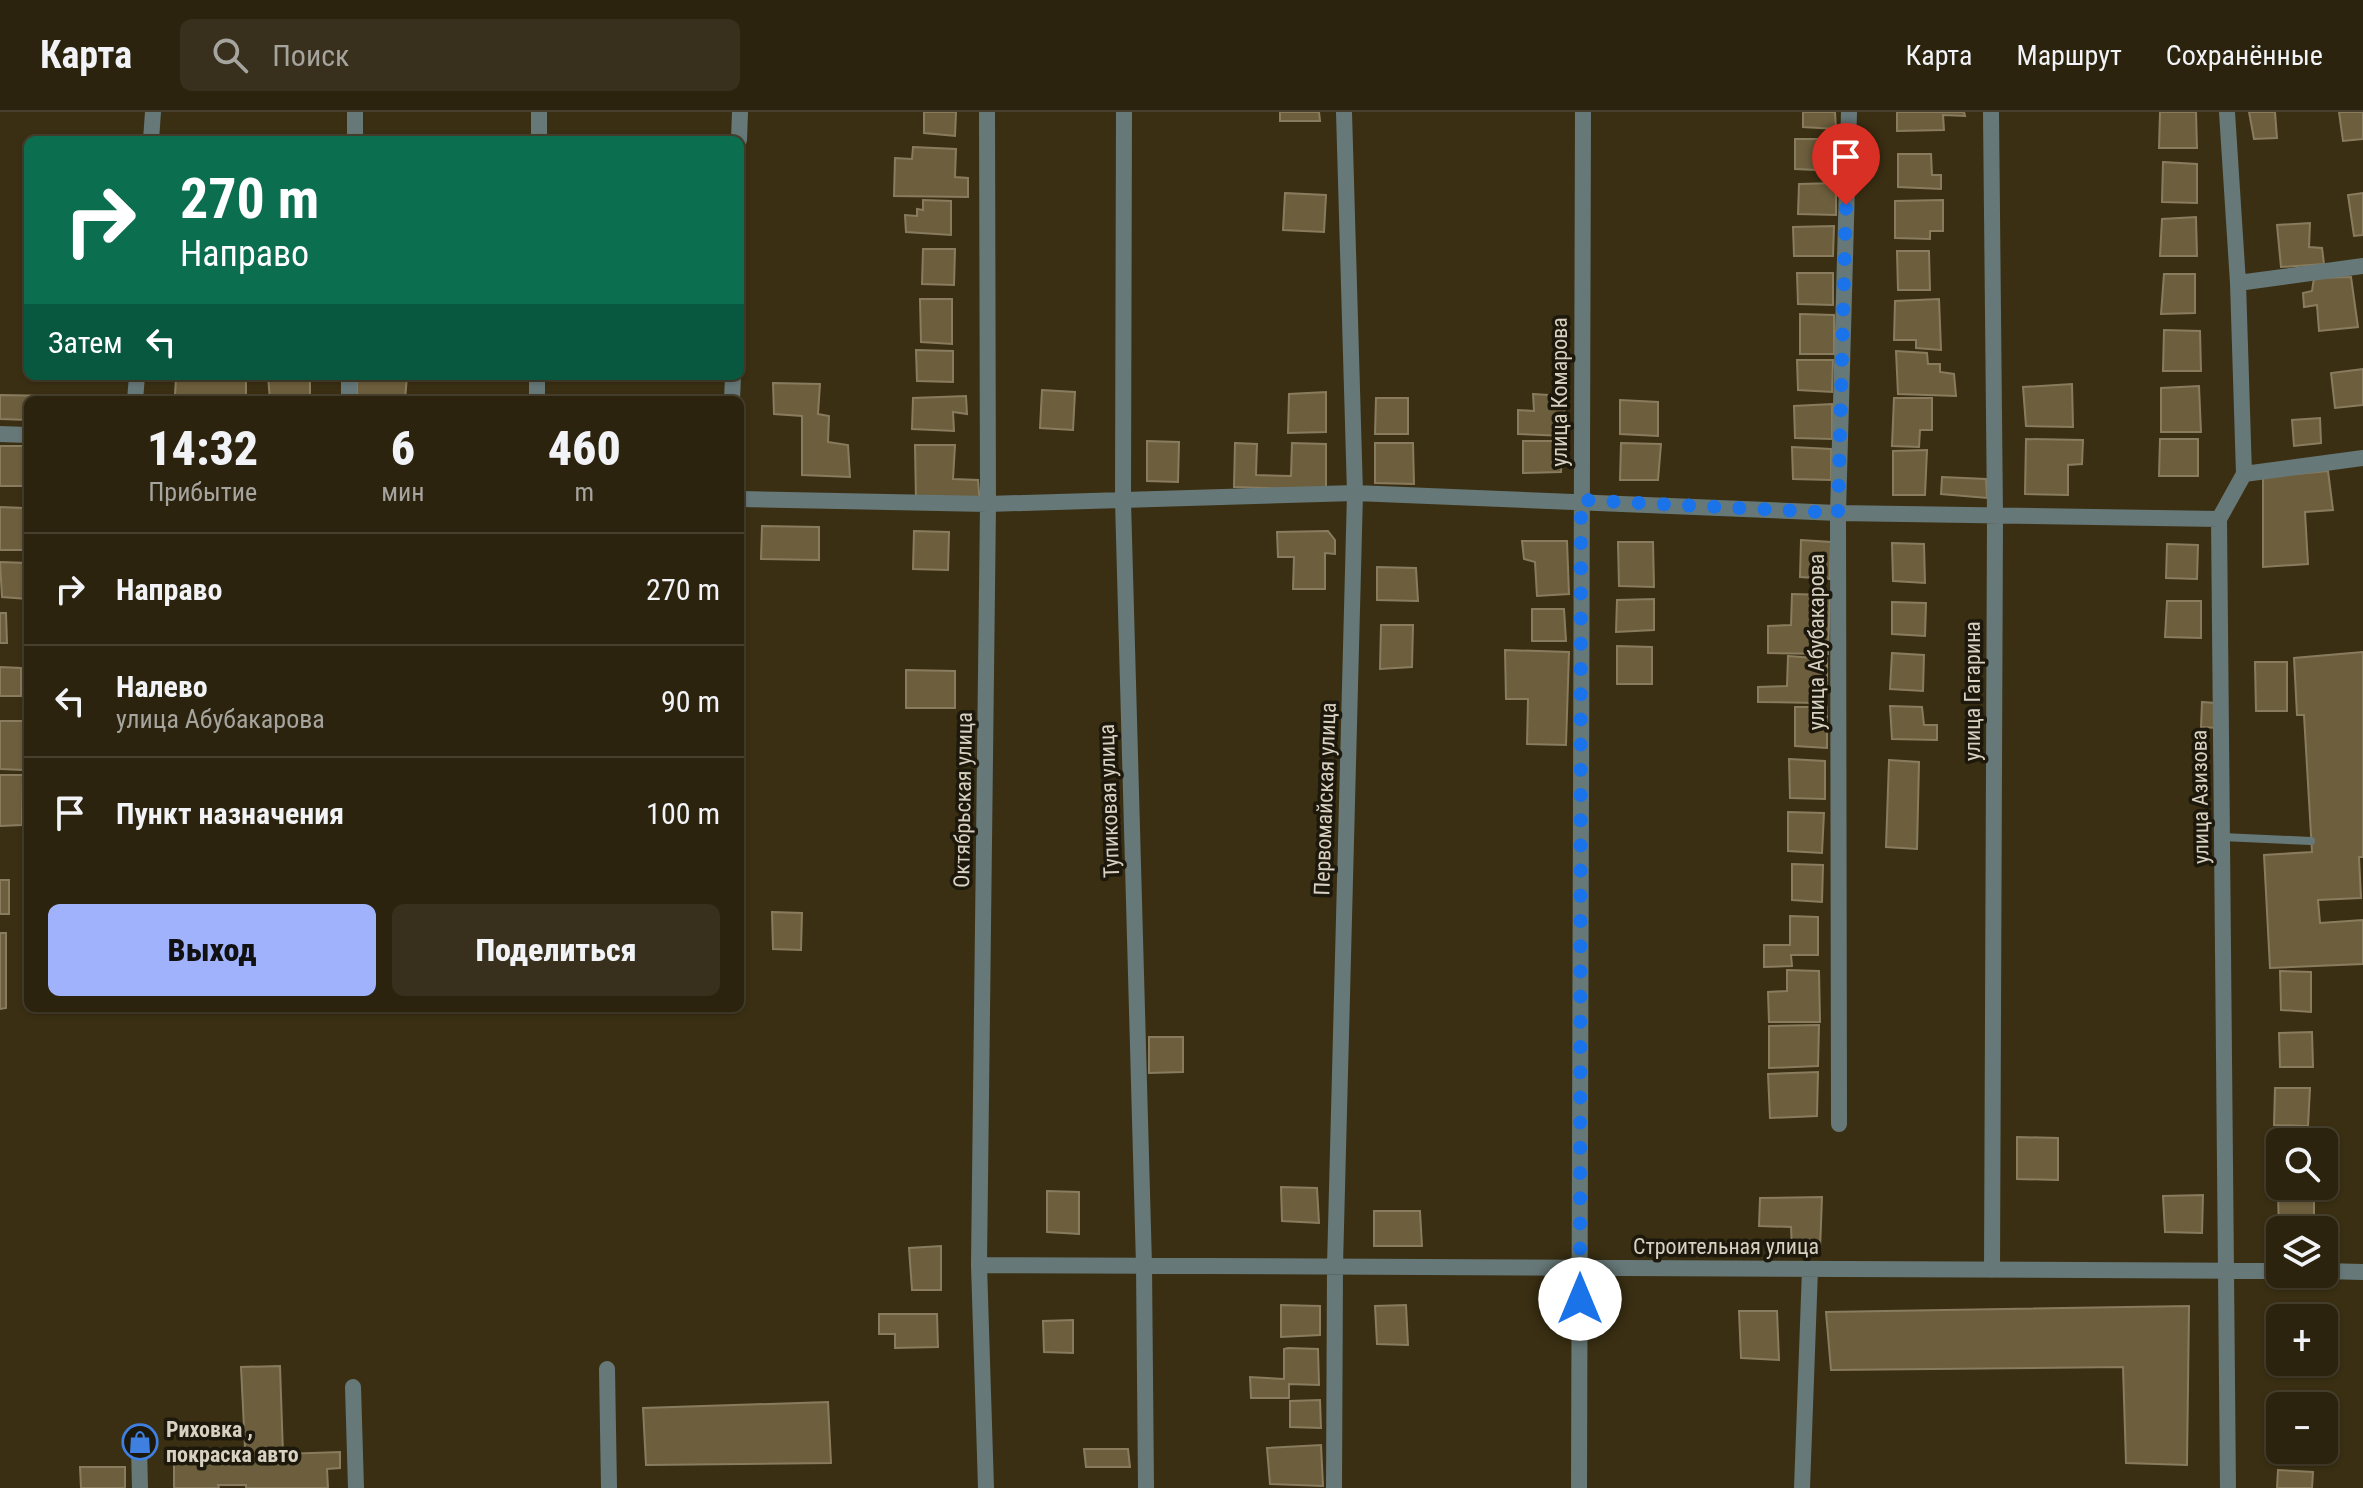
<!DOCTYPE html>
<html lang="ru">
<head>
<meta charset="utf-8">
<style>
  body { margin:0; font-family:"Roboto Condensed",sans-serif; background:#382f1c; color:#f1f3f6; height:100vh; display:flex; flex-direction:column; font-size:30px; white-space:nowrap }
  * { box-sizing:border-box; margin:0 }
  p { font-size:26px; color:#a6a49e }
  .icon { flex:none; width:44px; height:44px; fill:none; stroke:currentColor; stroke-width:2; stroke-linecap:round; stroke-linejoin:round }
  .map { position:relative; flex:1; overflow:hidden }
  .sheet { position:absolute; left:24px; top:284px; width:720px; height:616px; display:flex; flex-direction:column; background:#2c230e; border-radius:12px; box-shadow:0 2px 6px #0004,0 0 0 2px #48402e }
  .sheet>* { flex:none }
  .hud { position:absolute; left:24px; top:24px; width:720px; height:244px; border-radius:12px; box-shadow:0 2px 6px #0004,0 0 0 2px #48402e; background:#0b6e4f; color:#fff; overflow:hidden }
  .tools { position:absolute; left:2266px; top:1016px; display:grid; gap:16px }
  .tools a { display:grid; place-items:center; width:72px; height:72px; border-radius:12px; background:#2c230e; box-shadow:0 2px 6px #0004,0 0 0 2px #48402e; font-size:40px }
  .pin { position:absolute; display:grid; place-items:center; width:68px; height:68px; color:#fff; margin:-82px -34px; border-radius:50% 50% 50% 0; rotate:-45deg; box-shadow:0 0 8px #0007 }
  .pin .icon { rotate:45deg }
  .me { position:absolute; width:88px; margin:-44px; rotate:0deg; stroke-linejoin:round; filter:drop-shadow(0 0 6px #0008) }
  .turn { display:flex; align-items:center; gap:28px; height:168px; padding:0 24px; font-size:36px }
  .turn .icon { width:104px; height:104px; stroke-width:2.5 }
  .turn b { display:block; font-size:56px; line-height:68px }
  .then { display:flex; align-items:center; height:76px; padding:0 24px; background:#0003; gap:16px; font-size:30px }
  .eta { display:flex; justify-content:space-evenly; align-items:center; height:136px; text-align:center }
  .eta b { font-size:48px; font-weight:800; line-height:56px }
  .button { display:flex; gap:16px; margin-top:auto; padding:16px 24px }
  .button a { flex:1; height:92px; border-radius:12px; background:#a1b2fd; color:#111; font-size:32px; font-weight:800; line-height:92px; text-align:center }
  .button a+a { background:#382f1c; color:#f1f3f6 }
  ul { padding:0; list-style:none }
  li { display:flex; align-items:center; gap:24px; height:112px; padding:0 24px; border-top:2px solid #48402e }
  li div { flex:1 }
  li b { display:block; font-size:30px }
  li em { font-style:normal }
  header { display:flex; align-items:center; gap:48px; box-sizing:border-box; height:112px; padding:0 40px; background:#2c230e; border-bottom:2px solid #48402e }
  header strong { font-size:38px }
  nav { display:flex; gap:44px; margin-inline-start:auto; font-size:28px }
  .search { width:560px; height:72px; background:#382f1c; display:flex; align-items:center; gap:20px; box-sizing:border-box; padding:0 28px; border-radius:12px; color:#a6a49e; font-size:30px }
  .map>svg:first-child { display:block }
</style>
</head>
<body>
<header>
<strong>Карта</strong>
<div class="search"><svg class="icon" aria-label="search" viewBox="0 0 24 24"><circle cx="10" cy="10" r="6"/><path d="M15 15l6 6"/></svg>Поиск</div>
<nav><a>Карта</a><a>Маршрут</a><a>Сохранённые</a></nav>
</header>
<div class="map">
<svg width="2363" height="1376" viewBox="0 0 2363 1376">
  <rect width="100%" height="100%" fill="#3a2f13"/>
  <path fill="#6d5f3d" stroke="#897c5e" stroke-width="2" d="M924 0H956L955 24 924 21Z
    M1280 0H1319L1320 9H1280Z
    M1803 0H1835L1836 17 1803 15Z
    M1897 0H1964L1965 4 1943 3 1944 18 1897 19Z
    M2160 0H2196L2197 36H2159Z
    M2249 0H2275L2277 26 2254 27Z
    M2339 0H2363V27L2343 29Z
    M1795 27H1838L1839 59 1795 57Z
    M913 35 956 37 955 65 968 66V85L894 84 895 46 912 47Z
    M1898 42H1931L1932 63H1941V77L1898 75Z
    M2163 50 2197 52V91L2162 90Z
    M1836 71V103L1798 102 1799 72Z
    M1285 81 1326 83 1324 120 1283 118Z
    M2363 81V123L2354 124 2348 83Z
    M923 88 951 89V123L906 120 905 103 917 104V97L923 98Z
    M1943 88V119H1930V127L1895 126V89Z
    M2196 105 2197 144H2160L2162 107Z
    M2310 111 2309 135 2322 136 2324 152 2281 155 2277 113Z
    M1834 114 1833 144H1794L1793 115Z
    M923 137H955L954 173 922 172Z
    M1897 139H1929L1930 178H1898Z
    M1797 161H1833V193L1798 192Z
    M2164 162H2195V201L2161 202Z
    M2351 165 2358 215 2319 219 2317 193 2304 195 2303 181 2312 179 2314 166Z
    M920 187H952V232L921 230Z
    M1939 187 1941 238 1916 236V228H1894L1895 189Z
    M1800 202 1834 203V242H1800Z
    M2164 218 2200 219 2201 259H2163Z
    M916 238 953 239V270L917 269Z
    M1896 239 1927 241 1928 252H1940V260L1954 262 1956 284 1898 282Z
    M1797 248H1833L1832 280 1798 278Z
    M2363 257V293L2335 296 2331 261Z
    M246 264V285L175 283 176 266Z
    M268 264H310V288H270Z
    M357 264H407L405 288H357Z
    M773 271 820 272 818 302 829 304 828 330 848 333 850 365 802 363V304L774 302Z
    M2072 272 2073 315 2026 314 2023 275Z
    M2199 274 2201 320H2161V276Z
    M1042 278 1075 280 1073 318 1040 316Z
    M1326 280V320L1288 321 1289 282Z
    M1533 282 1565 284 1564 324 1518 322V298L1534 299Z
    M0 283 56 284 57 288H28V308L0 307Z
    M966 284 967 302 953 300 954 319 912 317 913 286Z
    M1376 286H1408V322H1375Z
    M1894 286H1932V318H1920L1919 335 1892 334Z
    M1620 288 1658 290V324L1620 322Z
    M1832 292V327L1795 326 1794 294Z
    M2320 306 2321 331 2294 334 2292 308Z
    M2026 327 2083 328 2082 352 2068 353V383L2025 382Z
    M2160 327H2198V364H2159Z
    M1147 329 1179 330 1178 370 1147 369Z
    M1523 329H1562L1561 360 1523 361Z
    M1235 331 1257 332 1256 363 1291 364 1292 331 1326 332V378L1234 375Z
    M1375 331H1413L1414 372 1375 371Z
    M1621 331 1661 332 1658 368H1620Z
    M915 333H955L953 367 978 368 980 393 916 390Z
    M0 334H28V374H0Z
    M1792 335 1831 337V368L1793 367Z
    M1927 338 1925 383H1893V339Z
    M2328 359 2333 398 2305 400 2308 452 2263 455V365Z
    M1942 365 1986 367 1987 386 1941 382Z
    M0 395 24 396 26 438H0Z
    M762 414 819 415V448L761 447Z
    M914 419 949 420 948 458 913 457Z
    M1328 419 1335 428V442L1325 441V477H1293L1294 445H1278L1277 420Z
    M1801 428 1831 430 1830 467 1800 465Z
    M1522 429H1567L1569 482 1537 484 1535 450 1524 447Z
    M1618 430H1653L1654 475 1619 474Z
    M1892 431 1924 432 1925 471 1893 469Z
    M2167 432 2198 433 2197 467 2166 466Z
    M0 450 28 451 27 487 2 485Z
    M1377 455 1416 456 1418 489 1377 488Z
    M1792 482 1830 483 1828 542 1768 541V514L1791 513Z
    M1654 487V518L1616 520 1617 488Z
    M2167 489H2201V526L2165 525Z
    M1892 490 1926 491 1925 524 1892 522Z
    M1532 497H1564L1566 529H1532Z
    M0 501H6L7 531H0Z
    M1381 513H1413L1412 555 1380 557Z
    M1617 534 1652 535V572H1617Z
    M1505 538 1569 540 1566 633 1527 632 1528 587H1506Z
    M2363 540V745H2359L2361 786 2318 788 2320 811 2363 808V852L2270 856 2264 743 2312 740 2304 603H2297L2294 546Z
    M1892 541 1924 543 1923 579 1890 577Z
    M1788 544 1827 547V574L1817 573 1818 591 1758 590V575L1787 574Z
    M2255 550H2287V599H2256Z
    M0 555 21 556V584H0Z
    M906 558 955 559V596H906Z
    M2202 590 2216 591 2218 616 2201 615Z
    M1890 594 1922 595 1924 613H1937V628L1892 627Z
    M1795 595H1827V636L1795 634Z
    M0 609H24L23 658 0 657Z
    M1789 647 1825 649V687L1790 686Z
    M1889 648 1919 650 1917 737 1886 735Z
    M0 663H23L22 713 0 714Z
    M1788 700 1824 701 1822 741 1788 739Z
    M1792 752 1823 753 1822 790 1792 788Z
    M0 768H9V802H0Z
    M772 800 802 801 801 838 773 837Z
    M1790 804 1818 805V843H1791L1792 854 1764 855V833H1790Z
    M0 821H6V896L0 897Z
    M1787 858 1819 859 1820 910H1769L1768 880 1787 879Z
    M2280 859 2311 860V900L2281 898Z
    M1819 913 1818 954 1769 956V914Z
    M2312 920 2313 955H2280L2279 921Z
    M1149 925H1183V960L1149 961Z
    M1818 960 1817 1004 1770 1006 1768 962Z
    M2275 976H2310L2308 1014 2274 1013Z
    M2319 1024V1030H2280V1074H2316V1077L2278 1076 2277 1025Z
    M2017 1025 2058 1026V1068L2017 1067Z
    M1281 1075 1317 1076 1319 1111 1282 1109Z
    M1047 1079 1079 1080V1122L1047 1120Z
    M2278 1081 2314 1083V1118H2280L2279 1122Z
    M2203 1083 2202 1121 2165 1120 2163 1084Z
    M1822 1085 1820 1138H1792L1791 1115 1759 1114 1760 1086Z
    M1374 1099H1420L1422 1134H1374Z
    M941 1134V1178H912L909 1136Z
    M1281 1193 1320 1194V1223L1281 1225Z
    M1406 1193 1408 1233 1377 1232 1375 1194Z
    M2189 1194 2187 1353 2126 1351 2123 1255 1831 1258 1826 1200Z
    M1739 1199H1777L1779 1248 1741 1246Z
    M879 1202H937L938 1235 895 1236V1222H879Z
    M1073 1208V1241L1044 1240 1043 1209Z
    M1288 1236 1318 1237 1319 1273 1289 1272V1286H1251L1250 1265 1284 1267V1237Z
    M280 1254 283 1342 340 1340V1356L327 1357 328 1376H246V1373H218L219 1376H174V1341L245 1336 241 1255Z
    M2316 1283V1294H2280L2278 1314V1284Z
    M1320 1288 1321 1316 1290 1315V1289Z
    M828 1290 831 1351 646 1353 643 1296Z
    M2279 1326 2280 1338H2312L2313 1350 2280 1348Z
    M1321 1333 1323 1374 1270 1372 1267 1336Z
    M1084 1337H1128L1130 1355H1086Z
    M80 1355H125V1376H81Z
    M2278 1358 2313 1360 2312 1376H2277Z"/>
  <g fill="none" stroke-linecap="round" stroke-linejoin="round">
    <path stroke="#677878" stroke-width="8" d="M2222 725 2311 729"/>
    <path stroke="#677878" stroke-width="16" d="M1124 0 1123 389 1144 1153 1146 1376
      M1991 0 1995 404 1992 1158
      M2227 0 2238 171 2244 362 2219 407 2228 1376
      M151 28 153 0
      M355 28V0
      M539 28V0
      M739 28 740 0
      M2238 171 2363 154
      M135 288 137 264
      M349 288V264
      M537 288V264
      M732 288 733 264
      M0 322 28 323
      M2244 362 2363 346
      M740 387 988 392 1355 381 1838 401 2219 407
      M1839 1012 1838 401 1849 0
      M979 1153 2280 1159
      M2324 1159 2363 1160
      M607 1257 609 1376
      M353 1275 356 1376
      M139 1336 140 1376
      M986 1376 979 1153 988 392 987 0
      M1334 1376 1335 1154 1355 381 1344 0
      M1579 1376 1583 0
      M1802 1376 1810 1157"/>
  </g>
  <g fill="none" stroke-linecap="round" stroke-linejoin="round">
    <path stroke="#1a73e8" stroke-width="14" stroke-dasharray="0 25.2" d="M1580 1187 1581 388 1838 401 1846 93"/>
  </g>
  <defs>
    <symbol id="shop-ring" viewBox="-11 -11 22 22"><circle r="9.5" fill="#1d180c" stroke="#3f7fe0" stroke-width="1.5"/><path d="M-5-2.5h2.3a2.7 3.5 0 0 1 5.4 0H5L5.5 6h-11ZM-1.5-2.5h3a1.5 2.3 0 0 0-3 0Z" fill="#3f7fe0"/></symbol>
  </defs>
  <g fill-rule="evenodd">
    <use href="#shop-ring" x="120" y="1310" width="40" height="40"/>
  </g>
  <g text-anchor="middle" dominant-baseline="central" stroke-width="7" stroke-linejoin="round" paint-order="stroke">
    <g font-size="22" fill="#d8d1c1" stroke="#1d180c">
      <text transform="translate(1559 280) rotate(-90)">улица Комарова</text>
      <text transform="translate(1816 530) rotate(-90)">улица Абубакарова</text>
      <text transform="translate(1972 579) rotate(-90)">улица Гагарина</text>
      <text transform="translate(2200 685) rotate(-91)">улица Азизова</text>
      <text transform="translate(1325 687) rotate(-88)">Первомайская улица</text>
      <text transform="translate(963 688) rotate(-89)">Октябрьская улица</text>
      <text transform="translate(1109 689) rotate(-92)">Тупиковая улица</text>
      <text x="1726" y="1134">Строительная улица</text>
    </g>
    <g font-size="22" font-weight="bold" fill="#d8d1c1" stroke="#1d180c" text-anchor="start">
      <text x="166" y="1317">Риховка ,<tspan x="166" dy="25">покраска авто</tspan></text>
    </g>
  </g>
</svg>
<div class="tools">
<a><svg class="icon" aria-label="search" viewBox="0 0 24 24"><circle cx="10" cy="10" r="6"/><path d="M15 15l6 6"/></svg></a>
<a><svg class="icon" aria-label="layers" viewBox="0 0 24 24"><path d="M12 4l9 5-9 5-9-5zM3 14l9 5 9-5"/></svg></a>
<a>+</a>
<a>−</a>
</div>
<div class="pin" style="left:1846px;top:93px;background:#d93025"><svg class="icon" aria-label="arrive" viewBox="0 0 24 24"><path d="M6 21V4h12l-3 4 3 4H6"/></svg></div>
<svg class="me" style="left:1580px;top:1187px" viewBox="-20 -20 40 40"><circle r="19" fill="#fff"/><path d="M0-13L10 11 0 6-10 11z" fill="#1a73e8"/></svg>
<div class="hud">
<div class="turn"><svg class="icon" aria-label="right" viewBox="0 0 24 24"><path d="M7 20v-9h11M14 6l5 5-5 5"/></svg><div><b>270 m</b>Направо</div></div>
<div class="then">Затем<svg class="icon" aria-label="left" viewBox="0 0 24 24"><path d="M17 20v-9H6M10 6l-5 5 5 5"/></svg></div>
</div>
<section class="sheet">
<div class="eta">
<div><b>14:32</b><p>Прибытие</p></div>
<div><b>6</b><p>мин</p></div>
<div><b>460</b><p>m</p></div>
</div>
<ul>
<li><svg class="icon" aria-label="right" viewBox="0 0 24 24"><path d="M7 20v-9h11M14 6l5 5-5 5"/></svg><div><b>Направо</b></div><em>270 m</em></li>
<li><svg class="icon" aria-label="left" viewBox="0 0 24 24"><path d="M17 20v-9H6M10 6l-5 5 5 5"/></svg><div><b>Налево</b><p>улица Абубакарова</p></div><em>90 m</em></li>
<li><svg class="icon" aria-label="arrive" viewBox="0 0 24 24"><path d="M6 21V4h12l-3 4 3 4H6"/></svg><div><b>Пункт назначения</b></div><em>100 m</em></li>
</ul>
<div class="button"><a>Выход</a><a>Поделиться</a></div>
</section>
</div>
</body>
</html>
